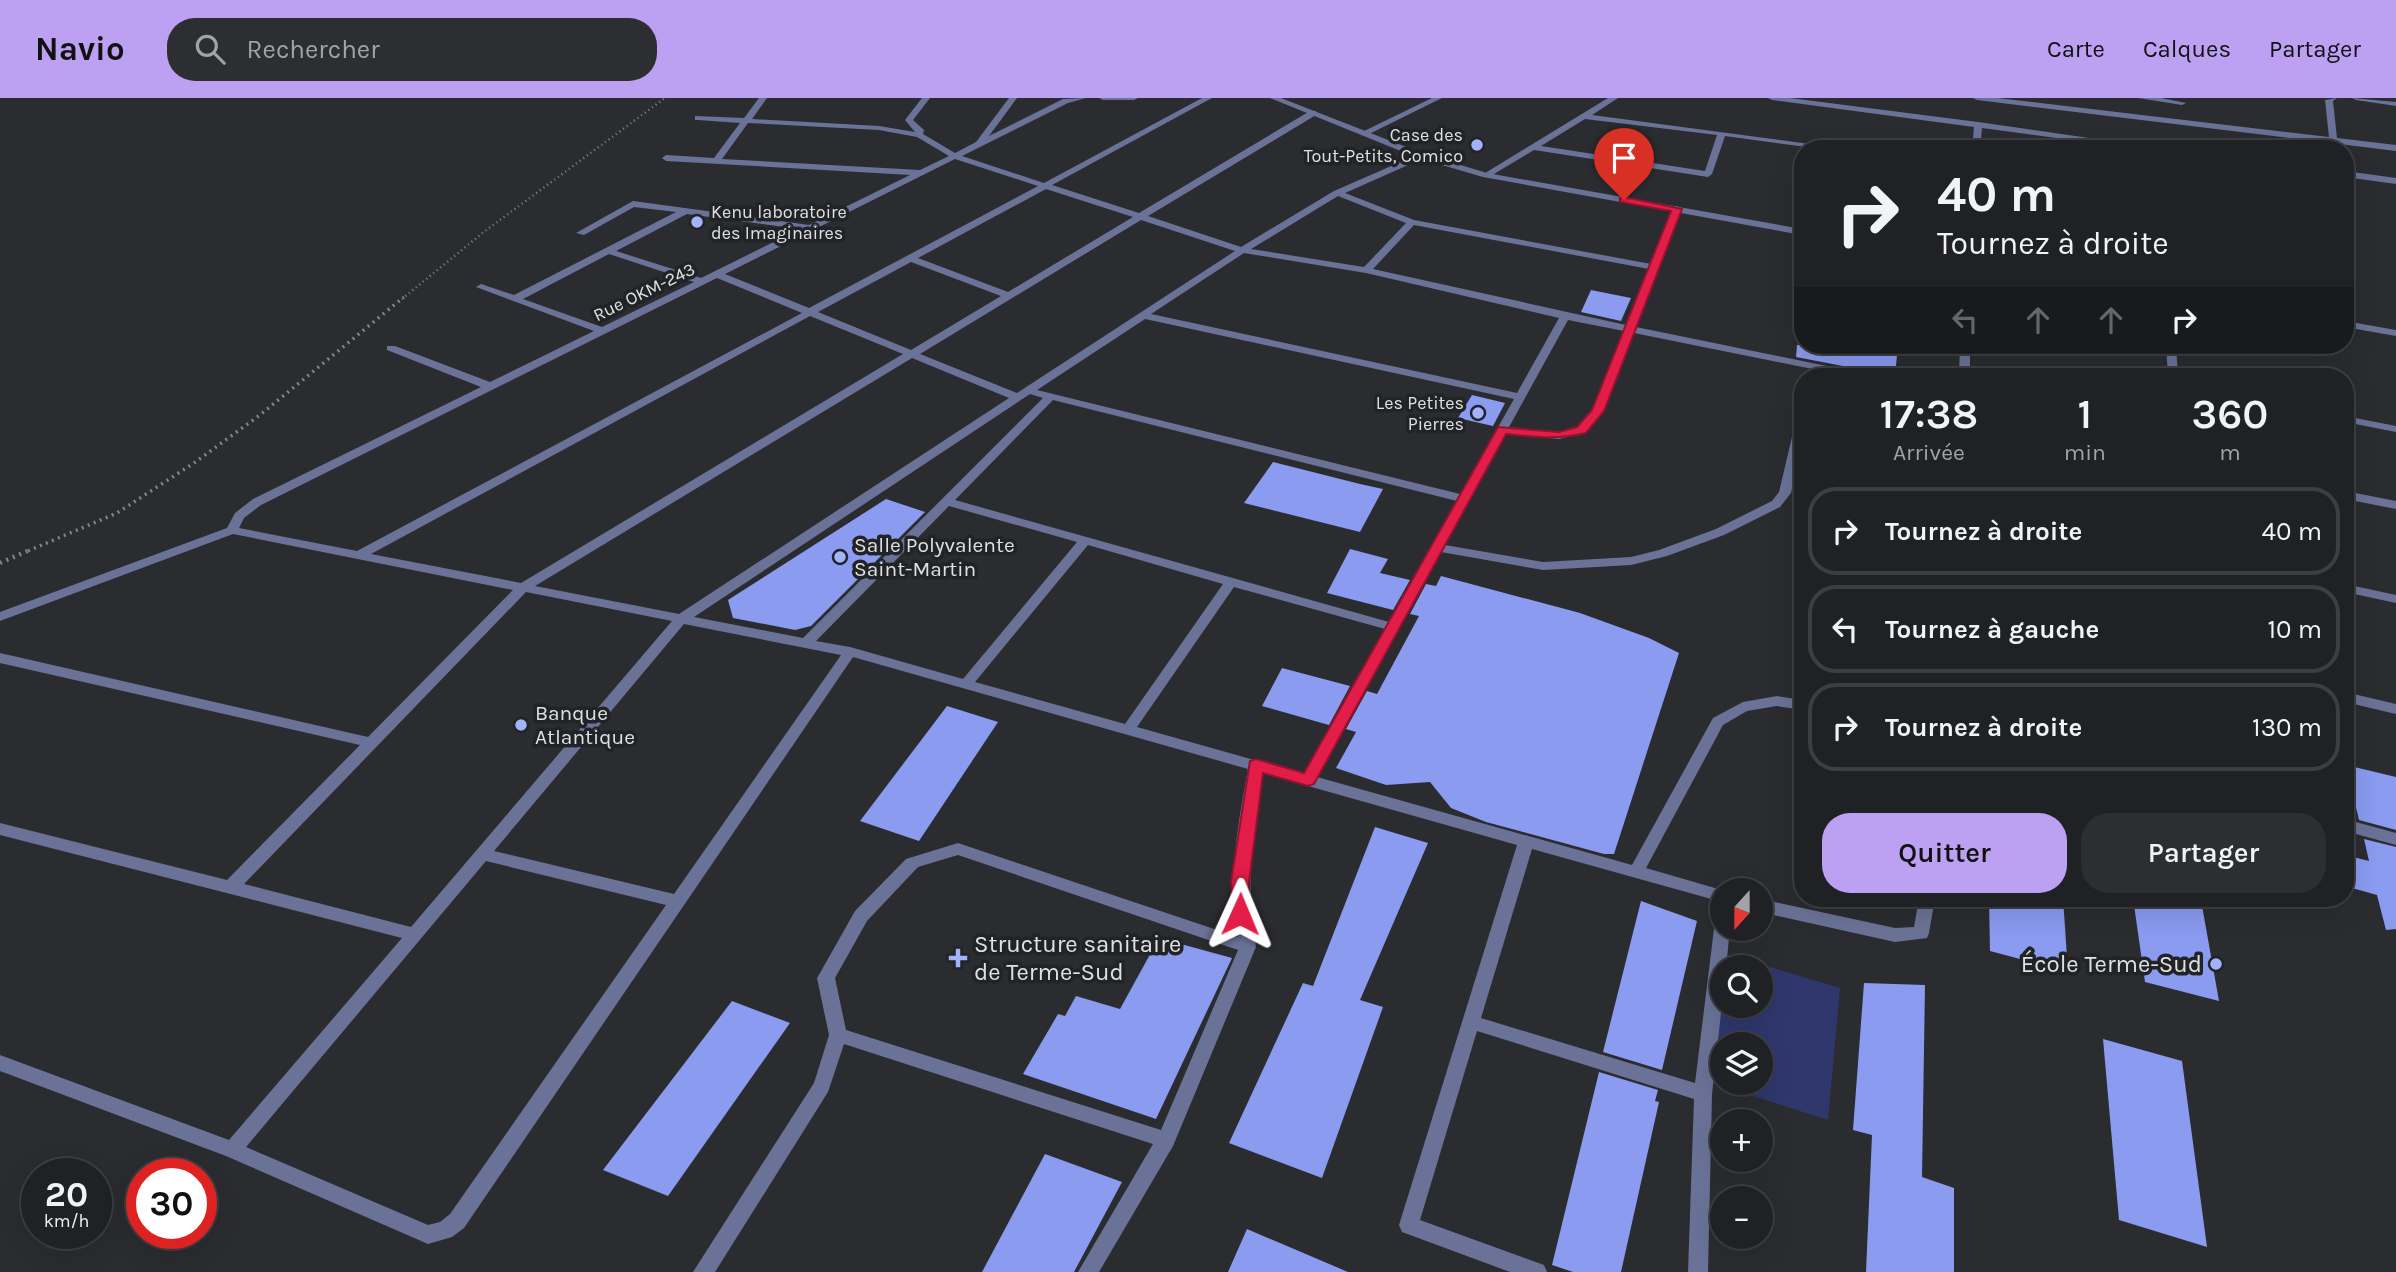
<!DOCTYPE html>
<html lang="fr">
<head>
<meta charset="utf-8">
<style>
  body { margin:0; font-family:Karla,sans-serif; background:#2d2e31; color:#f1f3f6; height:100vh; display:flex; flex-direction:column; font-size:26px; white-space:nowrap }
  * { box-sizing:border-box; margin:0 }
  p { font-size:23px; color:#a2a3a6 }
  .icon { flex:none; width:38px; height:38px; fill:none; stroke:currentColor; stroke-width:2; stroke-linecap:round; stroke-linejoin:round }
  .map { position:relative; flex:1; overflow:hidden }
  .panel { position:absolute; left:1794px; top:270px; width:560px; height:539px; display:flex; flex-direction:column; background:#202124; border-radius:28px; box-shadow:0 7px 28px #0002,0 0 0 2px #3d3e41 }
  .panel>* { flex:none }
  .guide { position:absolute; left:1794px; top:42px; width:560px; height:214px; border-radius:28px; box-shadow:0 7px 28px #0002,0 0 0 2px #3d3e41; background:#202124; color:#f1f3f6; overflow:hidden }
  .needle { width:46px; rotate:201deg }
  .buttons { position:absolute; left:1710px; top:780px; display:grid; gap:14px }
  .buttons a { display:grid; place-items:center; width:63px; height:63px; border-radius:50%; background:#202124; box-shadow:0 7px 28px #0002,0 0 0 2px #3d3e41; font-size:35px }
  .speed { position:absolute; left:21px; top:1060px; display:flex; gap:14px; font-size:35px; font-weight:700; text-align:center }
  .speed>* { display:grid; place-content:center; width:91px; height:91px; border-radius:50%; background:#202124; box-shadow:0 7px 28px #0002,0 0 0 2px #3d3e41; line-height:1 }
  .speed small { font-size:18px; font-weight:400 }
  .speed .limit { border:10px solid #d22; background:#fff; color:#111 }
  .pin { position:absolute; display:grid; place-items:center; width:60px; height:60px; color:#fff; margin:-72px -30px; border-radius:50% 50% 50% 0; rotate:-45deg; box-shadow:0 0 7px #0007 }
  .pin .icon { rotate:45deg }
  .me { position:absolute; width:77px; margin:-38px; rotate:1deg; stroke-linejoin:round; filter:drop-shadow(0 0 5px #0008) }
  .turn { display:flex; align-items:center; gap:24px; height:147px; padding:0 28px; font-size:32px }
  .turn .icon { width:91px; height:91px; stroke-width:2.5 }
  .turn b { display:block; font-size:49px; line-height:60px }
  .lanes { display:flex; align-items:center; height:66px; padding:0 28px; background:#0003; justify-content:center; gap:35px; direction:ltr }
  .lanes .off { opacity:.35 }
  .eta { display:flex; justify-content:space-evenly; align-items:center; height:119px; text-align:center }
  .eta b { font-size:42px; font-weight:600; line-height:49px }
  .button { display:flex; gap:14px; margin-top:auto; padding:14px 28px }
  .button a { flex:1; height:80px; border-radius:28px; background:#bca0f2; color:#111; font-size:28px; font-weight:600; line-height:80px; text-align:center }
  .button a+a { background:#2d2e31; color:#f1f3f6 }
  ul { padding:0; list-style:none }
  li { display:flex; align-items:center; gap:21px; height:88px; margin:0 14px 10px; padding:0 14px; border:4px solid #3d3e41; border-radius:28px }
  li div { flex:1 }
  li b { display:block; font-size:26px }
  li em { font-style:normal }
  header { display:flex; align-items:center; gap:42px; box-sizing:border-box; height:98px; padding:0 35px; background:#bca0f2; color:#111 }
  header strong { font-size:33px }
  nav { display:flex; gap:38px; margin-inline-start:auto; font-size:24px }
  .search { width:490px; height:63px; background:#2d2e31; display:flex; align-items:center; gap:18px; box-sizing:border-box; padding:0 24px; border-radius:28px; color:#a2a3a6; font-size:26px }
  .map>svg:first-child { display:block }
</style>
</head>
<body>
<header>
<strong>Navio</strong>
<div class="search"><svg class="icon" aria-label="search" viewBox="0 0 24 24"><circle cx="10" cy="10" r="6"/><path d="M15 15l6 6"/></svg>Rechercher</div>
<nav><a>Carte</a><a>Calques</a><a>Partager</a></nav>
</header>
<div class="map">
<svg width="2396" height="1174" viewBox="0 0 2396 1174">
  <rect width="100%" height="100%" fill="#2b2c30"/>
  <path fill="#2f376d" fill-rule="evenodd" d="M1730 857 1840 890 1828 1022 1709 984 1722 905V908H1760V870H1728ZM1722 947H1760V985H1722Z"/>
  <path fill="#8a9bf0" d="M1591 192 1631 200 1621 223 1581 214Z
    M1797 247H1898L1895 278 1796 259Z
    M1472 297 1505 305 1493 328 1458 320Z
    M1273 364 1360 386 1383 391 1360 434 1244 405Z
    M886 401 925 414 811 528 795 532 733 520 728 502Z
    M1350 451 1388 461 1380 475 1410 482 1393 512 1327 495Z
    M1441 478 1580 515 1649 540 1679 555 1614 756H1604L1486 724 1451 710 1430 684 1386 687 1336 670 1356 634 1346 631 1367 593 1377 596 1419 518 1410 516 1426 486 1436 488Z
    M1282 570 1350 588 1329 627 1262 608Z
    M947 608 998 624 919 743 860 723Z
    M2346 667 2396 679V732L2359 722Z
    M1375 729 1428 745 1360 902 1383 909 1322 1080 1229 1045 1303 885 1313 888Z
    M2364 741 2396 749V831L2386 832 2377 797 2345 788V757L2369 763Z
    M1989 800H2063L2068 874 1990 853Z
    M2133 800 2201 802 2219 903 2145 884Z
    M1641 803 1697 823 1662 972 1603 954Z
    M1159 840 1232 860 1156 1021 1023 976 1058 916 1065 918 1076 898 1120 911Z
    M1864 885 1925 887 1922 1079 1954 1090V1174H1866L1872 1037 1853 1032Z
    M732 903 790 925 668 1098 603 1072Z
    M2103 941 2182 963 2207 1149 2119 1122Z
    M1599 974 1658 992 1655 1003 1659 1004 1621 1174H1573L1552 1167Z
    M1045 1056 1122 1084 1074 1174H982Z
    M1247 1131 1348 1174H1228Z"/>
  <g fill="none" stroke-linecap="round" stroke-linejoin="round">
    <path stroke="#848588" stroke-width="2.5" stroke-dasharray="1 3.5" stroke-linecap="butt" d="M402 201 485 133 665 0"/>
    <path stroke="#848588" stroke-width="3.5" stroke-dasharray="2 4.5" stroke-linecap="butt" d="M28 453 117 415 194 365 260 317 404 199"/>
    <path stroke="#848588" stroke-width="4.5" stroke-dasharray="2 5" stroke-linecap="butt" d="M0 465 32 451"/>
    <path fill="#6a7397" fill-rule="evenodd" d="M759 0H767L752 21 879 28 915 34 905 22 922 0H930L913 22 924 32 923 36 955 55 976 44 1009 0H1017L989 38 1063 1 1086 0 1068 5 962 58 1044 85 1202 0H1212L1052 87 1139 115 1310 13H1316V17L1148 118 1241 149 1334 93 1421 55 1424 56V60L1345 95 1414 122 1651 166 1672 111 1677 108 1682 111 1636 229 1866 276 1867 278H1847L1634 235 1604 313 1586 334 1559 341 1505 336 1445 447 1543 464 1631 459 1659 452 1716 431 1772 403 1779 394 1796 322 1802 319V344L1791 395 1780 409 1724 437 1667 458 1631 467 1543 472 1441 454 1317 679 1632 767 1713 620 1743 604 1777 598 1802 602V612L1777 608 1747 613 1723 627 1646 770 1725 793H1722V804L1532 751 1481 920 1695 985 1714 831 1716 826 1722 824V831H1730L1726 870H1722V906L1712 996 1708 1174H1688L1694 1001 1477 933 1420 1122 1544 1167 1547 1174H1510L1402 1134 1399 1127 1517 747 1262 675C1252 734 1245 790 1256 849L1173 1048 1099 1174H1078L1153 1046 844 946 828 994 715 1174H693L814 985 829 937 817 880 820 875 855 813 906 761 958 745 1238 839C1227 783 1238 726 1248 671L853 559 464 1130 452 1139 428 1146 226 1058 0 973V957L229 1042 402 840 0 737V725L227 782 360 647 0 565V555L368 639 513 492 233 436 0 523V514L227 430 235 415 253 401 481 289 387 252V248H395L490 284 594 233 476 189 481 186 514 197 676 114 634 109 584 137 576 135 633 103 809 127 910 77 666 63 662 60 666 57 714 60 740 25 698 22H695V18L744 20ZM748 25 879 32 917 39 949 58 920 72 722 61ZM955 61 1038 88 809 210 725 176ZM1046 91 1133 119 1008 194 918 160ZM1338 98 1406 125 1364 169 1251 151ZM687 116 800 131 701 180 616 153ZM1141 122 1235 153 1017 295 920 256ZM1414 127 1649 171 1626 227 1373 171ZM1244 155 1366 175 1559 220 1517 295 1151 216ZM609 156 694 184 602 229 523 201ZM911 164 1001 198 911 252 818 214ZM717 180 802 215 357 453 239 430 244 420 261 407ZM810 218 903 256 521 485 371 456ZM1145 221 1514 301 1460 396 1037 292ZM1568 222 1624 233 1593 312 1578 330 1559 335 1509 329ZM912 260 1009 300 679 516 535 488ZM1030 296 1043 300 803 540 694 519ZM1053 302 1457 403 1389 524 955 402ZM949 408 1077 444 963 581 850 549 816 543ZM1088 447 1223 486 1125 626 975 584ZM1234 489 1385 531 1304 676 1137 629ZM526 494 672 523 411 829 244 786ZM684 526 841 557 674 796 494 753ZM958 757 1238 852 1161 1032 846 932 835 880 867 823 918 769ZM486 763 666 807 450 1116 440 1124 428 1127 246 1049Z
      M1099 0H1138L1134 2H1103Z
      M1432 0H1442L1367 37 1360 35Z
      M1608 0H1618L1592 17 1847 51H1821L1725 38 1712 76 1708 79 1534 52 1489 79 1482 77ZM1585 21 1717 37 1705 73 1541 48Z
      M1768 0H1790L1978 24 2165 51H2140L1982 30 1980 51H1972L1974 29 1772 2Z
      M1973 0H1997L2329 39 2325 2 2337 0 2333 3 2337 40 2396 47V53L1977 2Z
      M2138 0H2161L2186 5 2182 7Z
      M2352 0 2396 4V8L2356 2Z
      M2345 73 2396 80V86L2345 79Z
      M1960 247H1970V273L1988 276 1989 278H1959Z
      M2166 247H2176L2178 278H2168Z
      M2345 318 2396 328V334L2345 324Z
      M2345 393 2396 403V411L2345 401Z
      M2345 486 2396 497V505L2345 494Z
      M2345 594 2396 606V616L2345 604Z
      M2345 721 2396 735V747L2345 733Z
      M1919 800H1935L1929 835 1927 840 1895 844 1760 814V801L1895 830 1914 829Z"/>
    <path fill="#6a7397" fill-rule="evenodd" d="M1270 0H1281L1424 56 1487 75 1802 131V137L1483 79 1418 60Z
      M2345 223 2396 232V238L2345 229Z"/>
  </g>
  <path fill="#e11d48" stroke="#92132f" stroke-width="2" d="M1624 99 1682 111 1604 313 1586 335C1557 342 1536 339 1506 336L1314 686 1308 688 1263 675 1249 784V816L1240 824 1233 822 1231 784 1250 663 1256 661 1304 675 1498 329 1559 334 1577 329 1592 312 1671 113 1620 104V100Z"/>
  <g fill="#a2b2fd" stroke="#222326" stroke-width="2.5">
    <circle cx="1477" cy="47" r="7"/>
    <circle cx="697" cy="124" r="7"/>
    <circle cx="1478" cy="315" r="7"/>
    <circle cx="840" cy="459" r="7"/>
    <circle cx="521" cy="627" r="7"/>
    <path d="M954.5 849.5h7v7h7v7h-7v7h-7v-7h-7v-7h7z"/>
    <circle cx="2216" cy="866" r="7"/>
  </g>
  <g text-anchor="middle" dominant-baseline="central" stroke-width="7" stroke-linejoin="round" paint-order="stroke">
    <g font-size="18" fill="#dfe0e2" stroke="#222326" text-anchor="end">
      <text x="1463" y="37">Case des<tspan x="1463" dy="21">Tout-Petits, Comico</tspan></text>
      <text x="711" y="114" text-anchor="start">Kenu laboratoire<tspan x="711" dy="21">des Imaginaires</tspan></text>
      <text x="1464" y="305">Les Petites<tspan x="1464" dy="21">Pierres</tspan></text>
    </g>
    <g font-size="18" fill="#dfe0e2" stroke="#222326">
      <text transform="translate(644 194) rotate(-26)">Rue OKM-243</text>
    </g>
    <g font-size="21" fill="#dfe0e2" stroke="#222326" text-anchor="start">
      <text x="854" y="447">Salle Polyvalente<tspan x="854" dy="24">Saint-Martin</tspan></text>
      <text x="535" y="615">Banque<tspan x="535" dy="24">Atlantique</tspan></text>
    </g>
    <g font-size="24" fill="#dfe0e2" stroke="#222326" text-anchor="start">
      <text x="974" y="846">Structure sanitaire<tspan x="974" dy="28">de Terme-Sud</tspan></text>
      <text x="2202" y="866" text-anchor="end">École Terme-Sud</text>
    </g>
  </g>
</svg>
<div class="buttons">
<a><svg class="needle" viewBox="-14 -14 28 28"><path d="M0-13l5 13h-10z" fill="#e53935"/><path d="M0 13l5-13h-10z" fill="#a2a3a6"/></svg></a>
<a><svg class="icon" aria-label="search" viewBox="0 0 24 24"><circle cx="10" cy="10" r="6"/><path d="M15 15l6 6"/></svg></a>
<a><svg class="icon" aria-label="layers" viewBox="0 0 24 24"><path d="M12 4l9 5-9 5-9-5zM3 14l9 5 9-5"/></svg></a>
<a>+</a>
<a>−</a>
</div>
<div class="speed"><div>20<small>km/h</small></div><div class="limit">30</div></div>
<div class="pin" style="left:1624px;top:102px;background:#d93025"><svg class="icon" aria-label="arrive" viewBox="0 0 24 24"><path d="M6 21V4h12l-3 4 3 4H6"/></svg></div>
<svg class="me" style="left:1240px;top:816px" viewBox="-20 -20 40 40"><path d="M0-17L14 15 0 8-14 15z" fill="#e11d48" stroke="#fff" stroke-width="4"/></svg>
<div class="guide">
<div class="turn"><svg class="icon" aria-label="right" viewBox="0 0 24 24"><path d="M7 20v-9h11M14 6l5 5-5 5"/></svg><div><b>40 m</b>Tournez à droite</div></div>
<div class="lanes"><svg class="icon off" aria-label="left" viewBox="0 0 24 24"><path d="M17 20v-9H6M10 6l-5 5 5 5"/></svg><svg class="icon off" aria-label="ahead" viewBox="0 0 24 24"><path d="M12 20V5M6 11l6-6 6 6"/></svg><svg class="icon off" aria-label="ahead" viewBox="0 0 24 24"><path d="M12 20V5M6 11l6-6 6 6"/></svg><svg class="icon" aria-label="right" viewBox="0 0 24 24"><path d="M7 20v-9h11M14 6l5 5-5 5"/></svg></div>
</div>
<section class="panel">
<div class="eta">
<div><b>17:38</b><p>Arrivée</p></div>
<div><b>1</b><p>min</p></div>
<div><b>360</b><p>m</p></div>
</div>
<ul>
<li><svg class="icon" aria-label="right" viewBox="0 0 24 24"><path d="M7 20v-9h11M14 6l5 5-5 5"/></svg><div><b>Tournez à droite</b></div><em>40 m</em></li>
<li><svg class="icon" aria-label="left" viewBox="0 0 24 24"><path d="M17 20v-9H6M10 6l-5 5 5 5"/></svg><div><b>Tournez à gauche</b></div><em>10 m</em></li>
<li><svg class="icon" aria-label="right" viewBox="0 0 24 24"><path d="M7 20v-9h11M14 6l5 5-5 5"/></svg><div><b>Tournez à droite</b></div><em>130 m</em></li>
</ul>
<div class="button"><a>Quitter</a><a>Partager</a></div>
</section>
</div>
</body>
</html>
